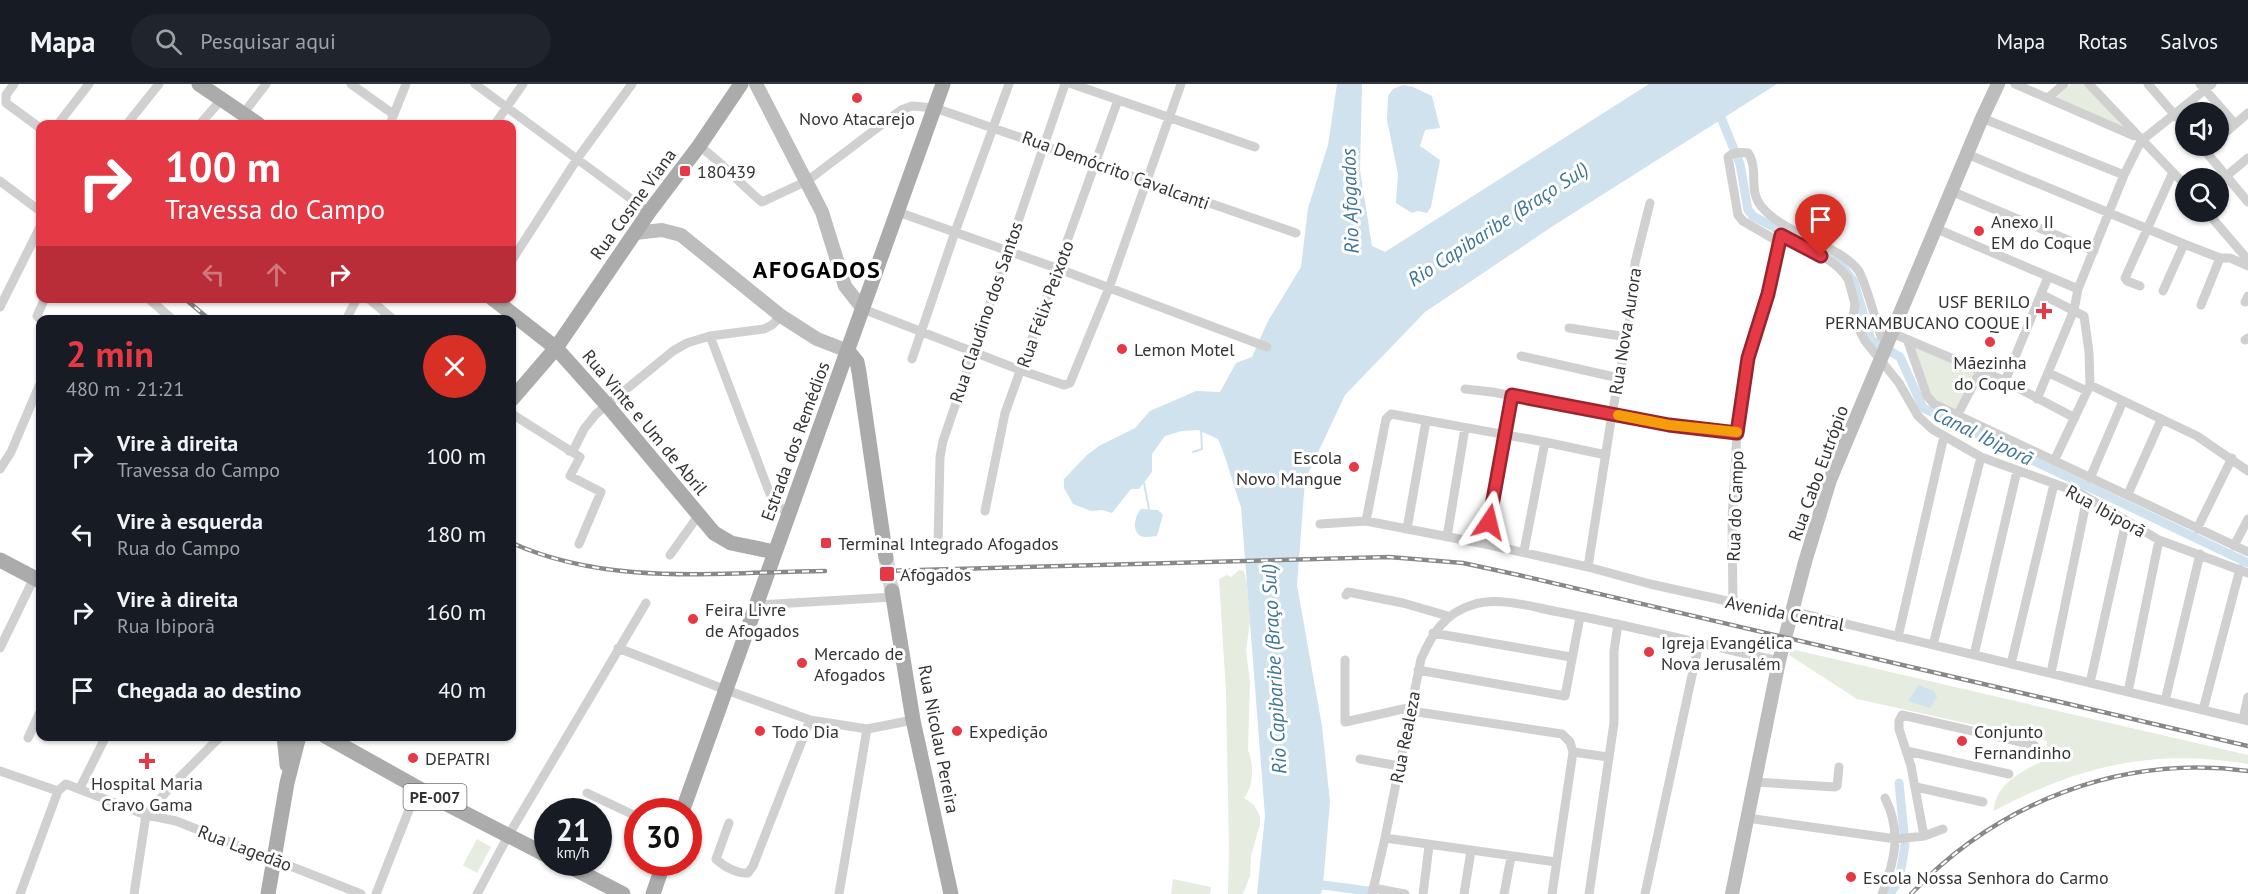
<!DOCTYPE html>
<html lang="pt">
<head>
<meta charset="utf-8">
<style>
  body { margin:0; font-family:"PT Sans",sans-serif; background:#20242c; color:#f1f3f6; height:100vh; display:flex; flex-direction:column; font-size:22px; white-space:nowrap }
  * { box-sizing:border-box; margin:0 }
  p { font-size:20px; color:#9ea1a6 }
  .icon { flex:none; width:33px; height:33px; fill:none; stroke:currentColor; stroke-width:2; stroke-linecap:round; stroke-linejoin:round }
  .map { position:relative; flex:1; overflow:hidden }
  .panel { position:absolute; left:36px; top:231px; width:480px; height:426px; display:flex; flex-direction:column; background:#171b24; border-radius:12px; box-shadow:0 2px 4px #0004 }
  .panel>* { flex:none }
  .hud { position:absolute; left:36px; top:36px; width:480px; height:183px; border-radius:12px; box-shadow:0 2px 4px #0004; background:#e63946; color:#fff; overflow:hidden }
  .tools { position:absolute; left:2175px; top:18px; display:grid; gap:12px }
  .tools a { display:grid; place-items:center; width:54px; height:54px; border-radius:50%; background:#171b24; box-shadow:0 2px 4px #0004; font-size:30px }
  .speed { position:absolute; left:534px; top:714px; display:flex; gap:12px; font-size:30px; font-weight:700; text-align:center }
  .speed>* { display:grid; place-content:center; width:78px; height:78px; border-radius:50%; background:#171b24; box-shadow:0 2px 4px #0004; line-height:1 }
  .speed small { font-size:15px; font-weight:400 }
  .speed .limit { border:9px solid #d22; background:#fff; color:#111 }
  .pin { position:absolute; display:grid; place-items:center; width:51px; height:51px; color:#fff; margin:-62px -26px; border-radius:50% 50% 50% 0; rotate:-45deg; box-shadow:0 0 6px #0007 }
  .pin .icon { rotate:45deg }
  .me { position:absolute; width:66px; margin:-33px; rotate:10deg; stroke-linejoin:round; filter:drop-shadow(0 0 4px #0008) }
  .turn { display:flex; align-items:center; gap:21px; height:126px; padding:0 30px; font-size:27px }
  .turn .icon { width:78px; height:78px; stroke-width:2.5 }
  .turn b { display:block; font-size:42px; line-height:51px }
  .lanes { display:flex; align-items:center; height:57px; padding:0 30px; background:#0003; justify-content:center; gap:30px; direction:ltr }
  .lanes .off { opacity:.35 }
  .round { display:grid; place-items:center; flex:none; width:63px; height:63px; border-radius:32px; background:#20242c }
  .headline { display:flex; align-items:center; justify-content:space-between; height:102px; padding:0 30px }
  h1 { font-size:36px; font-weight:700; line-height:45px; color:#e63946 }
  ul { padding:0; list-style:none }
  li { display:flex; align-items:center; gap:18px; height:78px; padding:0 30px }
  li div { flex:1 }
  li b { display:block; font-size:22px }
  li em { font-style:normal }
  header { display:flex; align-items:center; gap:36px; box-sizing:border-box; height:84px; padding:0 30px; background:#171b24; border-bottom:2px solid #363941 }
  header strong { font-size:28px }
  nav { display:flex; gap:33px; margin-inline-start:auto; font-size:21px }
  .search { width:420px; height:54px; background:#20242c; display:flex; align-items:center; gap:15px; box-sizing:border-box; padding:0 21px; border-radius:33px; color:#9ea1a6; font-size:22px }
  .map>svg:first-child { display:block }
</style>
</head>
<body>
<header>
<strong>Mapa</strong>
<div class="search"><svg class="icon" aria-label="search" viewBox="0 0 24 24"><circle cx="10" cy="10" r="6"/><path d="M15 15l6 6"/></svg>Pesquisar aqui</div>
<nav><a>Mapa</a><a>Rotas</a><a>Salvos</a></nav>
</header>
<div class="map">
<svg width="2248" height="810" viewBox="0 0 2248 810">
  <rect width="100%" height="100%" fill="#fff"/>
  <path fill="#e6ecdf" d="M2071 0H2087L2123 43 2056 14Z
    M1911 257 1978 286 1955 333 1932 317Z
    M1239 486 1244 487 1247 500 1250 538 1246 566 1250 598 1248 666C1254 681 1254 701 1244 714L1254 721 1260 732V740L1251 772 1250 792 1243 810H1228L1229 765 1226 608 1219 495 1227 491 1231 493Z
    M1791 565 2248 671V680C2152 664 2078 682 1994 727 1994 701 2023 686 2045 676L2047 657 1857 615 1789 571Z
    M477 755 491 763 477 789 463 781Z
    M1173 795 1211 803 1210 810H1171Z"/>
  <path fill="#cfe2ee" d="M1337 0H1362L1360 86 1372 162 1385 168 1649 0H1777L1553 142 1425 228 1345 311 1305 396 1297 501 1322 642 1330 718 1323 801 1321 810H1257L1265 732 1241 423C1233 401 1228 378 1218 355L1198 346 1182 347 1165 352 1152 370V388L1139 405H1131L1112 429 1102 426 1091 427 1073 420 1064 404V395L1087 371 1099 362 1135 344 1150 327 1196 307 1220 308 1236 279 1252 273 1268 237 1301 183 1308 124 1328 61Z
    M1403 1 1413 3 1432 12 1440 44 1425 46 1420 62 1440 76 1431 123 1427 129 1418 127 1412 129 1396 119 1398 90 1387 36 1388 12 1393 5Z
    M1141 425 1158 426 1163 431 1157 452C1152 452 1146 454 1141 452 1131 447 1135 432 1141 425Z
    M1919 601 1934 607 1937 613 1930 624 1908 617Z"/>
  <g fill="none" stroke-linecap="round" stroke-linejoin="round">
    <path stroke="#cfe2ee" stroke-width="2" d="M1193 368 1202 365 1201 345
      M1144 399 1149 425"/>
    <path stroke="#cfe2ee" stroke-width="9" d="M1714 29 1722 36 1740 80 1748 126 1753 132 1790 152
      M1826 171 1839 178 1854 198 1871 256 1900 273 1923 324 2248 479
      M1899 699 1904 749
      M1323 801 1368 807
      M1890 810 1899 796 1905 761"/>
    <path stroke="#d6d6d6" stroke-width="15" stroke-dasharray="15 8" stroke-linecap="butt" d="M886 474 892 507"/>
    <path stroke="#d0d0d0" stroke-width="9" d="M14 0 6 11V19L40 44
      M351 0 393 30
      M475 0 649 128
      M1072 0 1255 63
      M2015 0 2134 52
      M2089 0 2186 102
      M2148 0 2186 44
      M2200 0 2235 40
      M2048 14 2064 0
      M243 30 266 0
      M1982 34 2124 91
      M58 40 89 0
      M127 40 159 0
      M200 40 221 16
      M390 40 406 0
      M495 40 523 0
      M2218 55 2248 29
      M699 62C722 78 740 100 762 118L807 97 901 26 912 22 935 24 1296 149
      M2201 62 2248 118
      M1967 70 2184 160 2220 174H2230L2248 182
      M0 97 40 127
      M2218 99 2248 74
      M1951 107 2094 167
      M898 128 1059 185 1267 263
      M2207 128 2248 176
      M1937 145 2078 205
      M1779 158 1743 137 1738 131 1728 73C1734 68 1740 68 1748 69 1759 84 1748 107 1761 122 1784 151 1838 160 1858 186 1865 195 1876 238 1881 252L1888 257
      M512 176 577 75 632 0
      M1848 194 1855 220 1853 233 1865 257 1899 299 1918 332 1932 345 1981 373 2080 409 2159 456 2248 489
      M2140 202 2127 197 2125 194 2173 88
      M2163 207 2184 160
      M2041 210 2084 232 2089 268 2090 301 2054 377
      M148 214 173 236
      M368 214 394 236
      M2245 218 2248 212
      M2201 221 2220 174
      M0 223 40 143
      M863 225 1020 286 1064 301 1070 299 1109 204 1181 0
      M41 236 37 232 45 214
      M346 236 357 214
      M1569 244 1627 253
      M1892 249 2005 297 2075 334
      M710 252 773 418 789 430
      M1907 255 1927 312 1934 320 2248 468
      M2245 256 2248 254
      M1521 272 1619 294
      M912 275 955 148 1009 0
      M2049 289 2087 307
      M2005 297 2048 193
      M2090 301 2197 352 2248 387
      M1465 305 1492 308 1669 341 1737 349
      M2037 315 2074 226 2078 205 2124 91 2141 57 2212 0
      M512 330 580 373 570 392 601 408 579 460
      M1958 330 1980 288
      M569 367 574 365 584 345 596 330 673 267 687 259 710 252 764 245 772 241 781 232
      M0 385 11 368 39 302
      M2090 394 2123 317
      M2128 410 2161 336
      M985 427 1005 329 1118 16
      M1366 437 1386 335 1391 330 1545 358 1606 371
      M1320 440 1366 437 1485 460 1588 483 1650 500 1791 531 1797 528 2248 637
      M1407 445 1426 337
      M2197 445 2232 374
      M1447 453 1465 344
      M1485 460 1512 311
      M938 461 940 373 943 357 1065 0
      M2234 462 2248 435
      M1524 467 1545 358
      M670 471 698 432
      M1588 483 1612 330 1627 253 1633 216 1635 179 1650 119
      M1346 511 1348 508 1403 519 1448 532
      M1733 519 1732 436 1737 349 1748 274 1769 210 1781 151C1803 163 1834 173 1848 195
      M756 521 893 513
      M1433 549 1571 573
      M1898 553 1944 352
      M1933 561 1981 373
      M0 564 34 494
      M618 564 726 606 810 636 867 645 913 636
      M1974 571 2017 387
      M1345 576V638L1412 623
      M2011 580 2054 400
      M1418 586 1565 612 1580 533
      M2051 589 2087 414
      M2090 599 2126 437
      M2128 608 2159 456
      M2165 617 2200 470
      M2203 626 2240 485
      M1411 627 1562 650 1570 658 1573 668 1552 810
      M2243 635 2248 613
      M28 654 40 628
      M1907 667 2009 690
      M1573 668 1608 673
      M1360 675 1399 682
      M0 687 58 707
      M1754 698 1835 703 1837 702 1839 683
      M1916 703 1983 718
      M80 704 106 652
      M587 709 638 733
      M1747 734 1896 755 1924 752 1943 745
      M729 739 716 775C723 782 737 790 748 789L753 782 810 636
      M1924 752 1911 682 1899 645V637L1902 631 2034 661
      M1385 754 1556 778
      M1373 804 1405 810
      M20 810 58 707 66 700 146 731 176 737 361 810
      M134 810 146 731 174 699 221 652
      M376 810 418 703
      M477 810 508 752 646 519
      M839 810 867 645
      M1372 810 1385 754 1421 575C1432 550 1445 529 1472 521 1499 512 1532 523 1559 528 1632 542 1705 561 1779 577
      M1423 810 1429 762
      M1464 810 1471 767
      M1504 810 1511 773
      M1589 810 1614 639V567L1618 540
      M1645 810 1699 559
      M1882 810C1895 776 1902 748 1885 714"/>
    <path stroke="#bdbdbd" stroke-width="14" d="M756 0 822 128 845 202 863 225
      M635 149 662 146 681 151 781 232 817 255 848 267
      M1732 810 1779 577 1805 478 1830 396 1982 34 1998 0"/>
    <path stroke="#ababab" stroke-width="15" d="M199 0 258 40
      M492 214 556 264 607 321 714 449 731 459 775 468
      M848 267 857 278 859 288 886 474
      M512 315 556 264 649 128 699 62 741 0
      M0 476 40 497
      M892 507 913 636 951 810
      M284 652 287 681
      M325 652 445 719 548 772
      M682 728 943 0
      M561 778 623 810
      M268 810 287 699 299 652
      M653 810 664 778"/>
    <defs>
      <path id="rail" d="M184 214 210 236
        M512 459C610 503 720 488 825 487
        M883 487 1389 473 1463 479 1523 492 2248 662
        M1911 810C1998 718 2122 670 2248 687"/>
    </defs>
    <use href="#rail" stroke="#888" stroke-width="4.5"/>
    <use href="#rail" stroke="#fff" stroke-width="2" stroke-dasharray="7" stroke-linecap="butt"/>
  </g>
  <g fill="none" stroke-linecap="round" stroke-linejoin="round">
    <defs>
      <path id="route" d="M1489 438 1512 311 1669 341 1737 349 1748 274 1768 210 1781 151 1821 172"/>
    </defs>
    <use href="#route" stroke="#96252e" stroke-width="15"/>
    <use href="#route" stroke="#e63946" stroke-width="10"/>
    <path stroke="#f59e0b" stroke-width="10" d="M1618 331 1669 341 1737 348"/>
  </g>
  <g fill="#e63946" stroke="#fff" stroke-width="2">
    <circle cx="857" cy="14" r="6"/>
    <rect x="679" y="81" width="12" height="12" rx="3"/>
    <circle cx="1979" cy="147" r="6"/>
    <path d="M2041 218h6v6h6v6h-6v6h-6v-6h-6v-6h6z"/>
    <circle cx="1990" cy="258" r="6"/>
    <circle cx="1122" cy="265" r="6"/>
    <circle cx="1354" cy="383" r="6"/>
    <rect x="820" y="453" width="12" height="12" rx="3"/>
    <rect x="879" y="482" width="16" height="16" rx="3"/>
    <circle cx="693" cy="535" r="6"/>
    <circle cx="1649" cy="568" r="6"/>
    <circle cx="802" cy="579" r="6"/>
    <circle cx="760" cy="647" r="6"/>
    <circle cx="957" cy="647" r="6"/>
    <circle cx="1962" cy="657" r="6"/>
    <circle cx="413" cy="674" r="6"/>
    <path d="M144 668h6v6h6v6h-6v6h-6v-6h-6v-6h6z"/>
    <circle cx="1851" cy="793" r="6"/>
  </g>
  <g text-anchor="middle" dominant-baseline="central" stroke-width="6" stroke-linejoin="round" paint-order="stroke">
    <rect fill="#fff" stroke="#707070" stroke-width="1.5" x="403.5" y="700" width="63" height="26" rx="4.5"/>
    <g font-size="16" font-weight="bold" fill="#333">
      <text x="435" y="713">PE-007</text>
    </g>
    <g font-size="18" fill="#333" stroke="#fff" text-anchor="start">
      <text x="857" y="34" text-anchor="middle">Novo Atacarejo</text>
      <text x="697" y="87">180439</text>
      <text x="1991" y="137">Anexo II<tspan x="1991" dy="21">EM do Coque</tspan></text>
      <text x="2030" y="217" text-anchor="end">USF BERILO<tspan x="2030" dy="21">PERNAMBUCANO COQUE I</tspan></text>
      <text x="1134" y="265">Lemon Motel</text>
      <text x="1990" y="278" text-anchor="middle">Mãezinha<tspan x="1990" dy="21">do Coque</tspan></text>
      <text x="1342" y="373" text-anchor="end">Escola<tspan x="1342" dy="21">Novo Mangue</tspan></text>
      <text x="838" y="459">Terminal Integrado Afogados</text>
      <text x="900" y="490">Afogados</text>
      <text x="705" y="525">Feira Livre<tspan x="705" dy="21">de Afogados</tspan></text>
      <text x="1661" y="558">Igreja Evangélica<tspan x="1661" dy="21">Nova Jerusalém</tspan></text>
      <text x="814" y="569">Mercado de<tspan x="814" dy="21">Afogados</tspan></text>
      <text x="772" y="647">Todo Dia</text>
      <text x="969" y="647">Expedição</text>
      <text x="1974" y="647">Conjunto<tspan x="1974" dy="21">Fernandinho</tspan></text>
      <text x="425" y="674">DEPATRI</text>
      <text x="147" y="699" text-anchor="middle">Hospital Maria<tspan x="147" dy="21">Cravo Gama</tspan></text>
      <text x="1863" y="793">Escola Nossa Senhora do Carmo</text>
    </g>
    <g font-size="18" fill="#333" stroke="#fff">
      <text transform="translate(1116 86) rotate(20)">Rua Demócrito Cavalcanti</text>
      <text transform="translate(633 120) rotate(-54)">Rua Cosme Viana</text>
      <text transform="translate(1045 220) rotate(-70)">Rua Félix Peixoto</text>
      <text transform="translate(986 228) rotate(-71)">Rua Claudino dos Santos</text>
      <text transform="translate(1625 247) rotate(-81)">Rua Nova Aurora</text>
      <text transform="translate(645 338) rotate(50)">Rua Vinte e Um de Abril</text>
      <text transform="translate(795 357) rotate(-70)">Estrada dos Remédios</text>
      <text transform="translate(1818 389) rotate(-70)">Rua Cabo Eutrópio</text>
      <text transform="translate(1735 422) rotate(-88)">Rua do Campo</text>
      <text transform="translate(2106 427) rotate(29)">Rua Ibiporã</text>
      <text transform="translate(1785 529) rotate(11)">Avenida Central</text>
      <text transform="translate(1405 653) rotate(-79)">Rua Realeza</text>
      <text transform="translate(939 655) rotate(79)">Rua Nicolau Pereira</text>
      <text transform="translate(245 764) rotate(21)">Rua Lagedão</text>
    </g>
    <g font-size="20" font-style="italic" fill="#3f7597" stroke="#fff">
      <text transform="translate(1350 117) rotate(-92)">Rio Afogados</text>
      <text transform="translate(1498 140) rotate(-33)">Rio Capibaribe (Braço Sul)</text>
      <text transform="translate(1983 352) rotate(26)">Canal Ibiporã</text>
      <text transform="translate(1274 585) rotate(-93)">Rio Capibaribe (Braço Sul)</text>
    </g>
    <g font-size="24" font-weight="bold" letter-spacing="1.5" fill="#000" stroke="#fff">
      <text x="817" y="185">AFOGADOS</text>
    </g>
  </g>
</svg>
<div class="tools">
<a><svg class="icon" aria-label="sound" viewBox="0 0 24 24"><path d="M4 9h4l5-4v14l-5-4H4zM17 9q2 3 0 6"/></svg></a>
<a><svg class="icon" aria-label="search" viewBox="0 0 24 24"><circle cx="10" cy="10" r="6"/><path d="M15 15l6 6"/></svg></a>
</div>
<div class="speed"><div>21<small>km/h</small></div><div class="limit">30</div></div>
<div class="pin" style="left:1821px;top:172px;background:#d93025"><svg class="icon" aria-label="arrive" viewBox="0 0 24 24"><path d="M6 21V4h12l-3 4 3 4H6"/></svg></div>
<svg class="me" style="left:1489px;top:438px" viewBox="-20 -20 40 40"><path d="M0-17L14 15 0 8-14 15z" fill="#e63946" stroke="#fff" stroke-width="4"/></svg>
<div class="hud">
<div class="turn"><svg class="icon" aria-label="right" viewBox="0 0 24 24"><path d="M7 20v-9h11M14 6l5 5-5 5"/></svg><div><b>100 m</b>Travessa do Campo</div></div>
<div class="lanes"><svg class="icon off" aria-label="left" viewBox="0 0 24 24"><path d="M17 20v-9H6M10 6l-5 5 5 5"/></svg><svg class="icon off" aria-label="ahead" viewBox="0 0 24 24"><path d="M12 20V5M6 11l6-6 6 6"/></svg><svg class="icon" aria-label="right" viewBox="0 0 24 24"><path d="M7 20v-9h11M14 6l5 5-5 5"/></svg></div>
</div>
<section class="panel">
<div class="headline"><div><h1>2 min</h1><p>480 m · 21:21</p></div><a class="round" style="background:#d93025;color:#fff"><svg class="icon" aria-label="close" viewBox="0 0 24 24"><path d="M6 6l12 12M18 6L6 18"/></svg></a></div>
<ul>
<li><svg class="icon" aria-label="right" viewBox="0 0 24 24"><path d="M7 20v-9h11M14 6l5 5-5 5"/></svg><div><b>Vire à direita</b><p>Travessa do Campo</p></div><em>100 m</em></li>
<li><svg class="icon" aria-label="left" viewBox="0 0 24 24"><path d="M17 20v-9H6M10 6l-5 5 5 5"/></svg><div><b>Vire à esquerda</b><p>Rua do Campo</p></div><em>180 m</em></li>
<li><svg class="icon" aria-label="right" viewBox="0 0 24 24"><path d="M7 20v-9h11M14 6l5 5-5 5"/></svg><div><b>Vire à direita</b><p>Rua Ibiporã</p></div><em>160 m</em></li>
<li><svg class="icon" aria-label="arrive" viewBox="0 0 24 24"><path d="M6 21V4h12l-3 4 3 4H6"/></svg><div><b>Chegada ao destino</b></div><em>40 m</em></li>
</ul>
</section>
</div>
</body>
</html>
